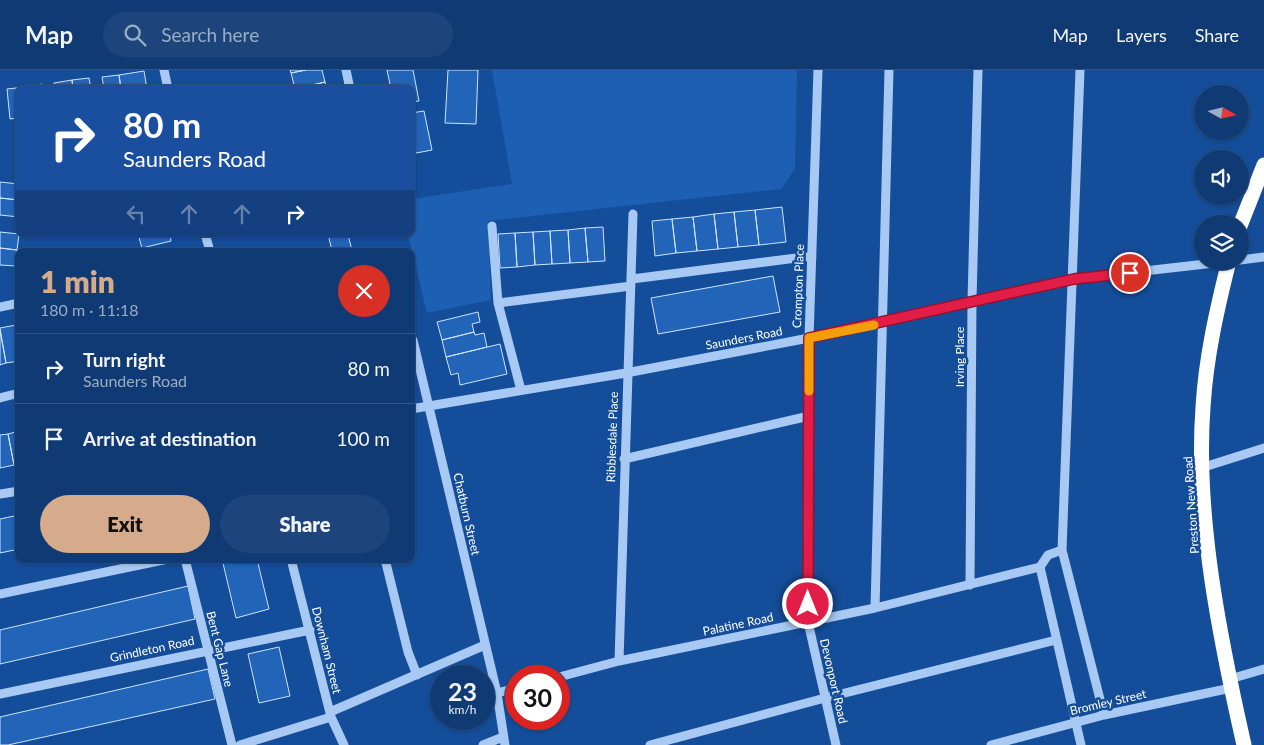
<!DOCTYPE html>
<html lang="en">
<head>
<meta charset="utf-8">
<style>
  body { margin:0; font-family:Lato,sans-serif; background:#1d457b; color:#f1f3f6; height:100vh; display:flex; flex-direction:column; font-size:19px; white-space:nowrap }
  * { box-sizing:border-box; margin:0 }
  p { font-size:16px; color:#9badc4 }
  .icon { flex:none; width:28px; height:28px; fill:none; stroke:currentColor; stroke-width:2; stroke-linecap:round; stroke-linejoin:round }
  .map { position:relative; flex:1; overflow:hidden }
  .sheet { position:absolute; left:15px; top:178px; width:400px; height:315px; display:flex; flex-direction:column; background:#0f3a73; border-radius:10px; box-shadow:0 1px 4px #0004,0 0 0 1px #2f5485 }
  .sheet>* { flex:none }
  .top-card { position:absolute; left:15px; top:15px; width:400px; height:152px; border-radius:10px; box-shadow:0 1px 4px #0004,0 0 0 1px #2f5485; background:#1a4fa0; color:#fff; overflow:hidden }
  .needle { width:32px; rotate:98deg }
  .buttons { position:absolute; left:1194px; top:15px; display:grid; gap:10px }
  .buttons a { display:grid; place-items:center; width:55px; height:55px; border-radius:50%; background:#0f3a73; box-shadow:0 1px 4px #0004,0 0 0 1px #2f5485; font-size:25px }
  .speed { position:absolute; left:430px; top:595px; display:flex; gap:10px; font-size:25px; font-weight:700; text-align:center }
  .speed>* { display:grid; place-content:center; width:65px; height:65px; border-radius:50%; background:#0f3a73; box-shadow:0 1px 4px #0004,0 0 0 1px #2f5485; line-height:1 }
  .speed small { font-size:12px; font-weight:400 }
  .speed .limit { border:8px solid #d22; background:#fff; color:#111 }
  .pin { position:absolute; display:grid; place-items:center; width:42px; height:42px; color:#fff; margin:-21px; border:2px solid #fff; border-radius:50%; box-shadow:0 1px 5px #0007 }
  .me { position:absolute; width:55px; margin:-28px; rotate:0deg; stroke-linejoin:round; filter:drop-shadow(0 0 4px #0008) }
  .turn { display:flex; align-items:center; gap:18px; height:105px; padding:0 25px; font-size:22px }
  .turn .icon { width:65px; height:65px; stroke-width:2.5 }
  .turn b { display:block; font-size:35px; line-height:42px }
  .lanes { display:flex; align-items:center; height:48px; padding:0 25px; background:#0003; justify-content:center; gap:25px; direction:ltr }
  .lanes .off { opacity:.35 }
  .round { display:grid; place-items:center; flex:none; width:52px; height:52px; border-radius:26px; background:#1d457b }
  .head { display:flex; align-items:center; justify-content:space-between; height:85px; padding:0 25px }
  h1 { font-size:30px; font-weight:800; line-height:38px; color:#d6ab8b }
  .action { display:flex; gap:10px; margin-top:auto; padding:10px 25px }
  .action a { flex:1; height:58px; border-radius:30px; background:#d6ab8b; color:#111; font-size:20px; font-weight:800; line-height:58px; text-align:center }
  .action a+a { background:#1d457b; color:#f1f3f6 }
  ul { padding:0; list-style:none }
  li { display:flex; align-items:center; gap:15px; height:70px; padding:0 25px; border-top:1px solid #2f5485 }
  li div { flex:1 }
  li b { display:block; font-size:19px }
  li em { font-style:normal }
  header { display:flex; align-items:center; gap:30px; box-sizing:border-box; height:70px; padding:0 25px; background:#0f3a73; border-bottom:1px solid #2f5485 }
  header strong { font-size:24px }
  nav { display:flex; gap:28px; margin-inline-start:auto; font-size:18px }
  .search { width:350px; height:45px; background:#1d457b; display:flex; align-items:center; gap:12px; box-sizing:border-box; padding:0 18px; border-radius:28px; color:#9badc4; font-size:19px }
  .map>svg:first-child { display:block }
</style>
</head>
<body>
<header>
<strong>Map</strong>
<div class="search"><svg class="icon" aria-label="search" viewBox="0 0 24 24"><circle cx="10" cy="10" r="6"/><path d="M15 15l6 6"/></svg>Search here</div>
<nav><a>Map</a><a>Layers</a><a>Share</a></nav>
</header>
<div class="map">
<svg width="1264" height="675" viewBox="0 0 1264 675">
  <rect width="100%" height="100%" fill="#144d99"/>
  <path fill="#1c5fb3" d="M492 0H797L795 99 781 119 488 151 491 230 427 243 408 164H411V129L512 114Z"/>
  <path fill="#2264b8" stroke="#cfe4fd" d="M290 0H306L291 3Z
    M306 0H322L325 12 295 19 291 3Z
    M387 0H413L419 31 411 32V19H391Z
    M448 0H478L476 54 445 53Z
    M144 1 147 19H121L119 5Z
    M119 5 121 19H104L102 7Z
    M89 8 91 19H73L72 10Z
    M72 10 73 19H55L54 13Z
    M325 12 327 19H297Z
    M42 14V19H25V17Z
    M25 17V19H19V59L17 48 10 49 7 19Z
    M424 41 432 80 411 84V43Z
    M0 112 19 114V130L0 128Z
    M0 128 19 130V147L0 145Z
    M782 137 786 172 759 175 755 140Z
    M755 140 759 175 738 177 734 142Z
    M734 142 738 177 718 179 714 144Z
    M714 144 718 179 697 181 693 147Z
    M693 147 697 181 676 183 672 149Z
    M672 149 676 183 655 186 652 151Z
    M603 157 605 191 588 192 585 158Z
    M585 158 588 192 570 193 568 160Z
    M568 160 570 193 552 194 550 161Z
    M550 161 552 194 535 195 533 162Z
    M0 162 19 164 17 180 0 178Z
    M533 162 535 195 517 197 515 163Z
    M515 163 517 197 500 198 498 164Z
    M138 164H170L171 171 142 178Z
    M328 164H348L352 181H332Z
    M0 178 17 180 16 196 0 195Z
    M773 206 780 242 658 264 651 228Z
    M478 242 480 252 472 254 474 262 442 270 437 252Z
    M16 255 19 291 6 293 0 258Z
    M0 261 6 293 0 295Z
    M474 262 475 265 484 263 487 277 446 287 442 270Z
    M500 274 507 304 460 315 458 303 451 305 446 287Z
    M19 361V394L14 395 8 364Z
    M8 364 14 395 0 398V365Z
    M19 445V479L0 483V449Z
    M222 489H257L269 539 236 548Z
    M188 516 195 549 0 594V560Z
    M279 577 290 626 259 633 248 584Z
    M208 599 215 629 8 675H0V647Z"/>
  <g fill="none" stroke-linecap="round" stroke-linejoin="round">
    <path stroke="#a7c9f3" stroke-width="9" d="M164 0 168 19
      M346 0 350 19
      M818 0 809 268 808 552 836 675
      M1080 0 1062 480 1104 645
      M492 156 498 233 521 320
      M205 164 210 181
      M1240 190 1264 187
      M632 209 812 186
      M498 233 631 216
      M0 237 19 233
      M413 270 497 623 505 675
      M0 328 19 323
      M411 339 626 303 809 268 1074 209 1232 191
      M624 389 809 346
      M1201 398 1264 378
      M0 424 19 421
      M1062 480 1048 485 1040 497 1081 675
      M185 489 232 675
      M291 489 331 647 344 675
      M385 489 408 582 417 605
      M970 515 972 231 978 0
      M0 524 168 489
      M875 538 889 0
      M619 591 633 144
      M559 607 619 591 875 538 1040 497
      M1230 609 1264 599
      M497 623 516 618
      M0 624 310 560
      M330 642 485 575
      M240 675 331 647
      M483 675 503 667
      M650 675 825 628 1056 570
      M991 675 1104 645 1231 618"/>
    <path stroke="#fff" stroke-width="15" d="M1240 156 1264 95
      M1229 191C1217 239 1206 287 1203 337 1195 446 1220 569 1244 675"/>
  </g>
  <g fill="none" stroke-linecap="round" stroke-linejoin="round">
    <defs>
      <path id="route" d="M808 534 809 268 1074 209 1130 203"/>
    </defs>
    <use href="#route" stroke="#92132f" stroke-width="12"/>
    <use href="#route" stroke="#e11d48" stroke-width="9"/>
    <path stroke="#f59e0b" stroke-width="9" d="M809 321V268L874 255"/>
  </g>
  <g text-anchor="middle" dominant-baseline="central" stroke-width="5" stroke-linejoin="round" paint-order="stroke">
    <g font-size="12" fill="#fff" stroke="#144d99">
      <text transform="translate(798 216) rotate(-88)">Crompton Place</text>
      <text transform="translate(744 268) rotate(-11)">Saunders Road</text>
      <text transform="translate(959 287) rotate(-90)">Irving Place</text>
      <text transform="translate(612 367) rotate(-88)">Ribblesdale Place</text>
      <text transform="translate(1191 435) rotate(-94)">Preston New Road</text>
      <text transform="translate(467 444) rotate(77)">Chatburn Street</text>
      <text transform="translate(738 554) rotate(-12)">Palatine Road</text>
      <text transform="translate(152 579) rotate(-12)">Grindleton Road</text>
      <text transform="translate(220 579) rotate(76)">Bent Gap Lane</text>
      <text transform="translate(327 580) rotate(76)">Downham Street</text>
      <text transform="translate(834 611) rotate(77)">Devonport Road</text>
      <text transform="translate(1108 632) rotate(-13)">Bromley Street</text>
    </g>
  </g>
</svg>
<div class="buttons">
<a><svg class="needle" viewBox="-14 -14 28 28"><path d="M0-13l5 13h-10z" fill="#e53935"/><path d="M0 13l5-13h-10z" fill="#9badc4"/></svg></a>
<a><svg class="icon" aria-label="sound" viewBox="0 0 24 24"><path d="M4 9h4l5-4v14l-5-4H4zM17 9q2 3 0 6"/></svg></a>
<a><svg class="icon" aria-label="layers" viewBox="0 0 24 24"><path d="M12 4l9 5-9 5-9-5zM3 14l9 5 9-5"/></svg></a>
</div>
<div class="speed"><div>23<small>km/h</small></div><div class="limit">30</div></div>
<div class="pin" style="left:1130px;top:203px;background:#d93025"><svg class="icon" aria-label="arrive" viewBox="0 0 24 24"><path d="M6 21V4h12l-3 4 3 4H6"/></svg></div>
<svg class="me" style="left:808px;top:534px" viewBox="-20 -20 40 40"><circle r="17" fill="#e11d48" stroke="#fff" stroke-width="3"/><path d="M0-11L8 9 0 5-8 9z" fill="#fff"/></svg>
<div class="top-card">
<div class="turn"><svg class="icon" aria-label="right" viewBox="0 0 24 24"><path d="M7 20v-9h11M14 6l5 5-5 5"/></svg><div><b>80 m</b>Saunders Road</div></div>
<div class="lanes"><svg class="icon off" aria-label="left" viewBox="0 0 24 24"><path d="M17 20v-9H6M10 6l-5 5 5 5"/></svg><svg class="icon off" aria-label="ahead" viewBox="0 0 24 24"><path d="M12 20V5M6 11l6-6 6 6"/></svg><svg class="icon off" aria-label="ahead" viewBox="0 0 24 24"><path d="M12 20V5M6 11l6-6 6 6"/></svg><svg class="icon" aria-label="right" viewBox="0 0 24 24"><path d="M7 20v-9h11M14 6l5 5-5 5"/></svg></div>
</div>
<section class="sheet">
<div class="head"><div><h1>1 min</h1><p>180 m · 11:18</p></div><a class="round" style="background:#d93025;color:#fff"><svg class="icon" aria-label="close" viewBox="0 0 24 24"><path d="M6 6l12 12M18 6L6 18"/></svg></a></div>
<ul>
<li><svg class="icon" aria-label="right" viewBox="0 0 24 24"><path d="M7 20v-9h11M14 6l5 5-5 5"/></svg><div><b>Turn right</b><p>Saunders Road</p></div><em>80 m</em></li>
<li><svg class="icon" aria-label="arrive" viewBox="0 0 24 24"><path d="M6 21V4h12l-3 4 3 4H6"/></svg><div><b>Arrive at destination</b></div><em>100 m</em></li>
</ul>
<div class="action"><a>Exit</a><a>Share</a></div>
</section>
</div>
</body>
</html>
